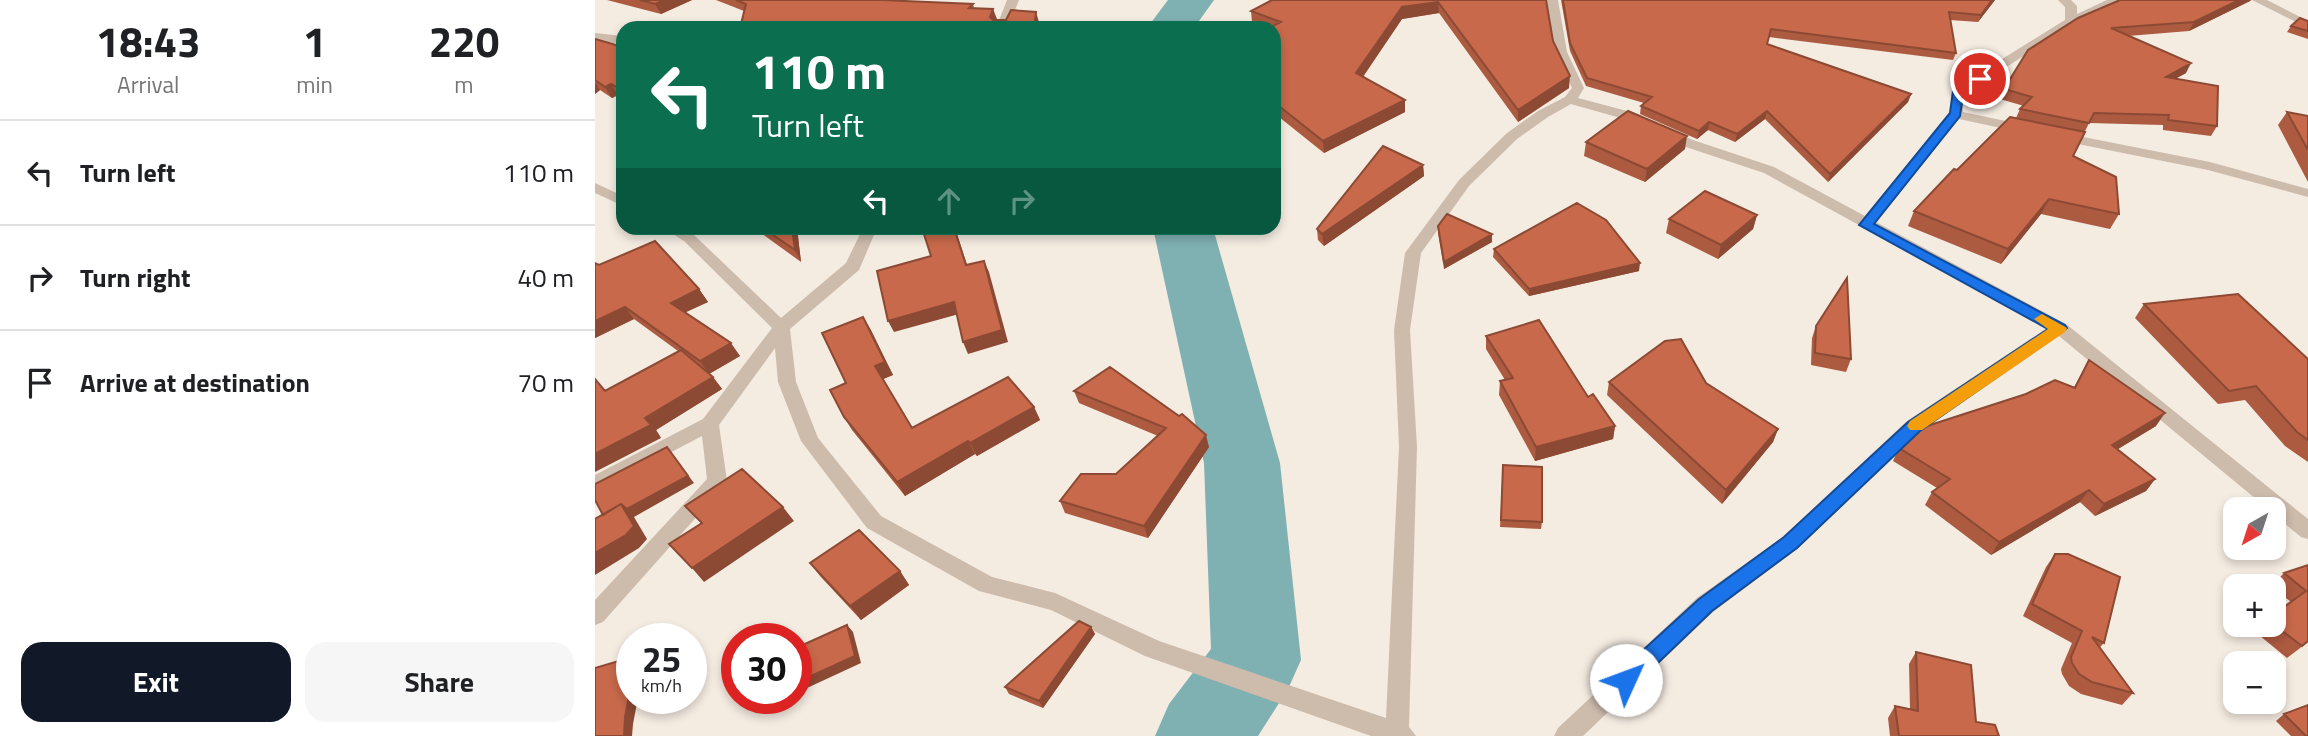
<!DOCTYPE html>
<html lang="en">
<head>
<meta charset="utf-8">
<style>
  body { margin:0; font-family:"Titillium Web",sans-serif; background:#f6f6f6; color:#202124; height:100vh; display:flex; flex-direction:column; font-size:26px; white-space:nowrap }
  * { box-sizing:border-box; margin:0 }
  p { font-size:23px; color:#757577 }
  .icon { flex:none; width:38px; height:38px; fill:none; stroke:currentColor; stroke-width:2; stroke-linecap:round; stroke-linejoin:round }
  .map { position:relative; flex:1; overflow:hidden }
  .panel { display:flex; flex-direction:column; background:#fff; width:595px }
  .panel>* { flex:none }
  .hud { position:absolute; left:21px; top:21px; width:665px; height:214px; border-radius:21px; box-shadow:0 4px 10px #0003; background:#0b6e4f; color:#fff; overflow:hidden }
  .needle { width:46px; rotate:219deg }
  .tools { position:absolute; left:1628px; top:497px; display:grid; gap:14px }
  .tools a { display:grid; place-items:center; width:63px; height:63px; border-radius:14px; background:#fff; box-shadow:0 4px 10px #0003; font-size:35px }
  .speed { position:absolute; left:21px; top:623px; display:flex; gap:14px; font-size:35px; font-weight:700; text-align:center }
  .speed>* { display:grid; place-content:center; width:91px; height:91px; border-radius:50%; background:#fff; box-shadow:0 4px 10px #0003; line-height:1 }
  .speed small { font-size:18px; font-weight:400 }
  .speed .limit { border:10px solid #d22; background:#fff; color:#111 }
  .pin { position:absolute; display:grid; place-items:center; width:60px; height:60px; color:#fff; margin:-30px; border:4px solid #fff; border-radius:50%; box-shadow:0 2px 7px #0007 }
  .me { position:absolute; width:77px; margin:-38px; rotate:47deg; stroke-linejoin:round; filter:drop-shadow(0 0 5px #0008) }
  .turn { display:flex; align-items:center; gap:24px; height:147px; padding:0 21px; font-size:32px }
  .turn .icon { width:91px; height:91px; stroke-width:2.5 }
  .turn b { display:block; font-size:49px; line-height:60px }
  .lanes { display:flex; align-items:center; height:66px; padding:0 21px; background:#0003; justify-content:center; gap:35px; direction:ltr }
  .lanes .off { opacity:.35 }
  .eta { display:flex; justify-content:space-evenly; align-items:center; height:119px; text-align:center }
  .eta b { font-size:42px; font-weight:700; line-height:49px }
  .button { display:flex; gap:14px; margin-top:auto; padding:14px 21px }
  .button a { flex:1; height:80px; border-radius:21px; background:#111827; color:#fff; font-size:28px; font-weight:700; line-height:80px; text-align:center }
  .button a+a { background:#f6f6f6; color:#202124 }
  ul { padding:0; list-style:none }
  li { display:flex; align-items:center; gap:21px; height:105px; padding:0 21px; border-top:2px solid #e0e0e0 }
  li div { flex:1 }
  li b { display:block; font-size:26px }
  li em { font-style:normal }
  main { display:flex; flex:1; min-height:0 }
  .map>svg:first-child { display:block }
</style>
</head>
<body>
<main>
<section class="panel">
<div class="eta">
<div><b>18:43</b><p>Arrival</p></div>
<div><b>1</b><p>min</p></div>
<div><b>220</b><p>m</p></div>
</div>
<ul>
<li><svg class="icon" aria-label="left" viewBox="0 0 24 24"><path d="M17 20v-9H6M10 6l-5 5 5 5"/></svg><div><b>Turn left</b></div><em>110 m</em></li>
<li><svg class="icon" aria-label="right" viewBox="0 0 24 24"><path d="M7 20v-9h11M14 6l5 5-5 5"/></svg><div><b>Turn right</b></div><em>40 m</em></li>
<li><svg class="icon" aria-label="arrive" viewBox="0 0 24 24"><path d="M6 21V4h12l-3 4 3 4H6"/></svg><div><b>Arrive at destination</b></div><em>70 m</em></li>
</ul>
<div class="button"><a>Exit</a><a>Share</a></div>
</section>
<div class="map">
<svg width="1713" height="736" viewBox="0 0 1713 736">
  <rect width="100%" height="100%" fill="#f4ebe1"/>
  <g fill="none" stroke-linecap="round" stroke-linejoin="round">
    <path fill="#7fb0b2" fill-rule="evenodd" d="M573 0H619L599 28H552Z
      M558 228H618L685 463 706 660 693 689 663 736H560L574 704 616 649 609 463Z"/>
    <path fill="#cdbbac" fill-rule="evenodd" d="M412 0H424L413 28H401Z
      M950 0H963L972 52 989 88 983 98 1032 111 1098 140 1179 167 1270 216 1354 114 1357 90 1470 20V7L1463 0H1476L1482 6V14L1512 0H1527L1480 23 1368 95V112L1434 126 1436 129 1429 133 1364 119 1281 222 1471 324 1713 519V539L1706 537 1678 514V509H1673L1464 336 1326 431 1202 549 1118 612 988 736H959L963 728 1102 598 1188 537 1312 421 1452 328 1169 173 1088 146 1022 117 976 104 953 117 922 139 874 186 826 253 815 330 822 447 814 727 821 736H776L550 656 456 610 384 591 272 528 206 441 183 382 180 348 124 425 132 481 129 486 8 622 0 625V600L112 479 107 436 0 492V475L108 419 177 328 89 241 68 228H86L99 235 186 318 251 263 268 228H282L264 270 195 329 201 382 223 438 286 516 397 577 460 593 564 641 791 718 804 447 799 330 810 253 864 180 912 133 943 111 970 97 977 88 960 52Z
      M1657 0H1672L1713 21V28Z
      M0 33 28 36V44L0 41Z
      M1463 132 1615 162 1713 189V197L1613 170 1458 139 1456 136Z
      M0 183 28 196V206L0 193Z"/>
  </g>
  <path fill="#ac5a40" d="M12 0H97L66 14Z
    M121 0H287L378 4 379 8 398 9 401 20 444 22 149 11Z
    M677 0H951L958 41 974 88 923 122 844 13 807 19 768 77 810 112 729 153 679 113V28H674L657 22 656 11Z
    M966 0H1400L1383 22 1355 20 1361 53 1358 60 1174 37 1172 44 1316 94 1313 102 1233 182 1170 119 1140 142 1113 130 1102 139 1045 114 1046 106 1049 103 991 86 975 51Z
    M1525 0H1656L1655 1 1594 31 1533 36 1591 73 1580 79 1622 126 1616 136 1568 130V125L1494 123 1478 156 1524 214 1515 229 1446 214 1406 264 1313 226 1319 211 1362 170 1421 118 1425 109 1429 106 1405 99 1409 89Z
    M1713 21V39L1692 32 1696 26Z
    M0 39 28 47V98L23 95 17 98 5 90 0 94Z
    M1692 112 1713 116V182L1683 125Z
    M991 142 1090 149 1050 182 989 156Z
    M828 165 829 176 729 246 723 240 722 229Z
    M1162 215 1158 229 1123 259 1071 233 1074 219Z
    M843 226 897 234V242L849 269 843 233Z
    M159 228H202L206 262Z
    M899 249 1044 271 934 296 898 257Z
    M4 265 104 289 113 302 90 312 145 356 114 374 118 377 127 389 61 430 66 438 10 391 83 351 39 319 0 338Z
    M1549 304 1713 359V462L1690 446 1650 400 1623 404 1540 318Z
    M268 317 298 375 288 379 317 428 439 407 445 420 382 456 380 454 310 496 257 430 249 417 251 383Z
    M1221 326 1256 359 1251 372 1216 365 1217 338Z
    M891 336 993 397 1020 426 1018 439 940 461 904 395 905 381 910 380 891 349Z
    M1494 360 1561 426 1523 449 1560 479 1551 491 1500 516 1485 502 1396 555 1330 505 1337 492 1342 488 1298 461 1304 448 1479 387Z
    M515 367 614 447 553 538 470 513 465 501 521 474 563 436 484 403 479 391Z
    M1014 382 1111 383 1183 429 1178 442 1127 504 1012 395Z
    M908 465 947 522 946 529 905 527Z
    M1460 554 1509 643 1505 647 1538 693 1527 705 1486 694 1474 686 1467 674 1466 669 1477 643 1428 616 1451 567Z
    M215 563 305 571 314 585 266 620 225 576Z
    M1713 565V642L1692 658 1659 631 1666 625H1678V615L1696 602 1678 588V586H1676L1689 573Z
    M496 627 500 634 448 708 414 694 410 687Z
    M1321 652 1381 722 1404 736H1295L1293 718 1300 706 1315 709 1314 664Z
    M1689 714 1713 736H1696L1681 721Z"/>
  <path fill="#8c4a34" d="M70 0H97L66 14 60 4Z
    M1397 0H1400L1383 22 1386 15Z
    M1644 0H1656L1655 1 1594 31 1599 22Z
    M843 2 844 13 807 19 762 85 761 73 807 7Z
    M398 9 402 19 399 27 395 17Z
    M441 12 444 22 443 28H439Z
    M1596 63 1591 73 1565 87 1571 77Z
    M975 76 974 88 923 122V110Z
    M0 82 5 90 0 94Z
    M16 84 23 95 17 98 10 87Z
    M1316 94 1313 102 1233 182 1235 174Z
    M810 100V112L729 153 728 141Z
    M1172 111 1170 119 1140 142 1142 134Z
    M1114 122 1113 130 1102 139 1104 131Z
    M1092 136 1090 149 1050 182 1052 169Z
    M828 165 829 176 729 246 727 234Z
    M1454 199 1446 214 1406 264 1413 249Z
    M1162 215 1158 229 1123 259 1126 245Z
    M197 228H202L206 262 200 250Z
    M359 228H360L376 277 371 265Z
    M897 234V242L849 269V262Z
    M389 261 394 272 413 342 373 354 368 342Z
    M1045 263 1044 271 934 296V289Z
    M104 289 113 302 85 315 76 303Z
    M359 302 364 314 299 332 293 321Z
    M30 307 39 319 0 338V321Z
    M268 317 276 330 298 375 288 379 280 366Z
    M136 343 145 356 114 374 105 361Z
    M118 377 127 389 61 430 66 438 0 472V454L50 418Z
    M439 407 445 420 382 456 375 443Z
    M1570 413 1561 426 1508 458 1517 445Z
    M1020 426 1018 439 940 461 941 447Z
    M1183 429 1178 442 1127 504 1131 490Z
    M611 435 614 447 553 538 549 526Z
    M373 441 380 454 310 496 302 482Z
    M72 447 99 483 39 517 52 539 44 548 0 575V553L26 504Z
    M1560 479 1551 491 1500 516 1509 504Z
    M1494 490 1485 502 1396 555 1404 542Z
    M188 507 199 521 109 582 97 568Z
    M305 571 314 585 266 620 255 606Z
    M252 625 258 632 266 663 212 688 205 681Z
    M496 627 500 634 448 708 444 701Z
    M37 680V698H43L38 724 37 736H29L30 717Z"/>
  <path fill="#c8694b" stroke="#8c4a34" stroke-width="2" d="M45 0H70L60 4Z
    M141 0H287L378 4 374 8 398 9 395 17 398 20H411L416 10 441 12 439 28H145L151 4Z
    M677 0H951L958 41 975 76 923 110 843 2 807 7 761 73 810 100 728 141 679 102V28H674L686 22 656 11Z
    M968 0H1397L1386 15 1354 12 1361 53 1176 29 1172 44 1316 94 1235 174 1172 111 1142 134 1114 122 1104 131 1046 106 1057 97 992 78 975 43Z
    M1525 0H1644L1599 22 1516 28 1596 63 1571 77 1623 86 1622 126 1573 120 1574 115 1499 113 1494 123 1425 109 1437 97 1409 89 1433 50 1483 18Z
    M1705 18 1713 21V31L1696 26Z
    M0 39 28 47V91L16 84 10 87 0 80Z
    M1033 111 1092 136 1052 169 991 142Z
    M1692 112 1713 116V150Z
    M1415 117 1490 132 1478 156 1521 177 1524 214 1454 199 1413 249 1319 211 1359 169 1362 170Z
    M788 146 828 165 727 234 722 229Z
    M1110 191 1162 215 1126 245 1074 219Z
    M982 203 1011 220 1045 263 934 289 899 249Z
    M852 214 897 234 849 262 843 226Z
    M168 228H197L200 250Z
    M327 228H359L371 265 389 261 407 330 368 342 359 302 293 321 282 271 336 256Z
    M60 241 104 289 76 303 136 343 105 361 30 307 0 321V263L4 265Z
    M1252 278 1256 359 1220 353 1221 326Z
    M1643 294 1713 359V440L1702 432 1661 386 1634 391 1549 304Z
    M268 317 290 362 280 366 317 428 413 377 439 407 375 443 373 441 302 482 249 417 235 390 251 383 227 333Z
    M944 320 993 397 998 394 1020 426 941 447 905 381 918 378 891 336Z
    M1086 339 1111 383 1183 429 1131 490 1014 382 1070 341Z
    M86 350 118 377 50 418 56 425 0 454V379L10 391Z
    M1494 360 1570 413 1517 445 1560 479 1509 504 1494 490 1404 542 1337 492 1355 479 1304 448 1326 428 1431 394 1460 380 1480 388Z
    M515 367 584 416 587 414 611 435 549 526 465 501 486 474H521L571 428 479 391Z
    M72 447 93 476 32 509 26 504 8 515 0 500V484Z
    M908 465 947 467V522L906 520Z
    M147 469 188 507 97 568 74 544 107 523 90 506Z
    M26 504 39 526 31 535 0 553V519Z
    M264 530 305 571 255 606 215 563Z
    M1460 554H1473L1525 577 1509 643 1497 637 1538 693 1497 682 1484 674 1477 663 1476 657 1487 631 1437 604Z
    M1713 565V641L1707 646 1678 624V615L1711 591 1689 573Z
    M484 621 496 627 444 701 410 687Z
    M252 625 260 656 205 681 201 662V648Z
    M1321 652 1376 665 1381 722 1400 725 1404 736H1304L1300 706 1323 711Z
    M37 657V680L30 717 29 736H0V668Z
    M1713 705V736H1711L1689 714Z"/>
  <path fill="#1a73e8" stroke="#114b97" stroke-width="2" d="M1385 75 1390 79 1389 81 1368 95 1365 116 1279 224 1470 325 1472 328 1325 431 1202 548 1117 611 1038 687 1031 690 1023 687 1020 680 1023 673 1104 599 1189 537 1313 422 1453 329 1264 225 1355 113 1358 91Z"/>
  <path fill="#f59e0b" d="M1447 314 1472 328 1470 332 1327 430H1315L1312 426 1315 421 1453 329 1439 319Z"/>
</svg>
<div class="tools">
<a><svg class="needle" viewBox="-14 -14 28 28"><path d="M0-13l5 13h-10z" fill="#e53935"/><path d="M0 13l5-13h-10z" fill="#757577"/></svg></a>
<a>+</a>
<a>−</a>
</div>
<div class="speed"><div>25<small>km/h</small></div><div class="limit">30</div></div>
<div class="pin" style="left:1385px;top:79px;background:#d93025"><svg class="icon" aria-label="arrive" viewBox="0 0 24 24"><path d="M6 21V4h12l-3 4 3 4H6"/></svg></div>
<svg class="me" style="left:1031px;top:680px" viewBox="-20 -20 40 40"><circle r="19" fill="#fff"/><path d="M0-13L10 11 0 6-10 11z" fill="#1a73e8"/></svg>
<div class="hud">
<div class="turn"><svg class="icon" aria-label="left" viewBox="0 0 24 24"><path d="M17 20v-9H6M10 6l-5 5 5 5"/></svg><div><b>110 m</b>Turn left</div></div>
<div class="lanes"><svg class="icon" aria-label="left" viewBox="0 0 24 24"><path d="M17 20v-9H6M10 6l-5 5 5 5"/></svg><svg class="icon off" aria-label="ahead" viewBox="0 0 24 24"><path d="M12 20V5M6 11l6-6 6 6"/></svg><svg class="icon off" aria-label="right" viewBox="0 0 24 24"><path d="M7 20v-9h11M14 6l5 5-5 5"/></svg></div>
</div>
</div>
</main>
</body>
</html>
